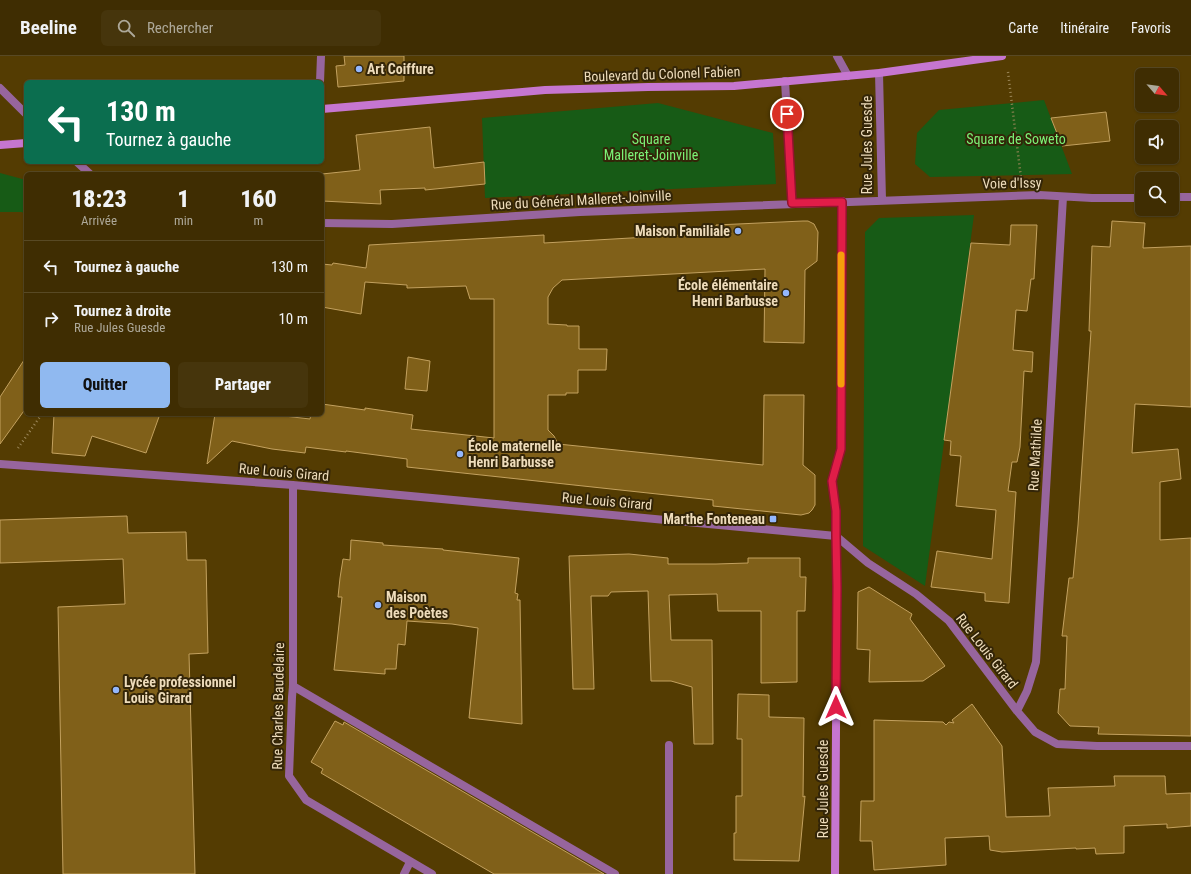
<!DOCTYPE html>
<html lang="fr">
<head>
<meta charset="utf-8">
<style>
  body { margin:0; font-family:"Roboto Condensed",sans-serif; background:#46350c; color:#f1f3f6; height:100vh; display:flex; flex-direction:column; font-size:15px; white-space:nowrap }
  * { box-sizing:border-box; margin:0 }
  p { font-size:13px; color:#ada899 }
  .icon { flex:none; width:22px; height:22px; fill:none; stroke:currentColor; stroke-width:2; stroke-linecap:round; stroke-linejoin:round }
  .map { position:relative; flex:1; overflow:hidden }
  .drawer { position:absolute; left:24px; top:116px; width:300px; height:244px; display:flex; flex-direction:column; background:#3f2d02; border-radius:6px; box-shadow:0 1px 3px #0004,0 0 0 1px #584924 }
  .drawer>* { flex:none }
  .guide { position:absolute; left:24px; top:24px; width:300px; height:84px; border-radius:6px; box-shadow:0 1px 3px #0004,0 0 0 1px #584924; background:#0b6e4f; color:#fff; overflow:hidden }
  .needle { width:26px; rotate:118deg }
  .fabs { position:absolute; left:1135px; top:12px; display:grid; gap:8px }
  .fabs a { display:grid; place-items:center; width:44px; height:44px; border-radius:6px; background:#3f2d02; box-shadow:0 1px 3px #0004,0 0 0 1px #584924; font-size:20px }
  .pin { position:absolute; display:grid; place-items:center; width:34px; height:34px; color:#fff; margin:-17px; border:2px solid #fff; border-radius:50%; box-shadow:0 1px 4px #0007 }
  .me { position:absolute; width:44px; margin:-22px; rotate:0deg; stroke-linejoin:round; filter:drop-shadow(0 0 3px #0008) }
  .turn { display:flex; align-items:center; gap:14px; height:84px; padding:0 16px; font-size:18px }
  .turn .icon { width:52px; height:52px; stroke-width:2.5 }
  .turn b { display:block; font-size:28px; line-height:34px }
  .eta { display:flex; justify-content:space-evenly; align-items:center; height:68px; text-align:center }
  .eta b { font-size:24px; font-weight:800; line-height:28px }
  .cta { display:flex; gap:8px; margin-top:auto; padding:8px 16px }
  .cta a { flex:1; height:46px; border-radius:6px; background:#90b9f0; color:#111; font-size:16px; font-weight:800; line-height:46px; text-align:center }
  .cta a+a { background:#46350c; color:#f1f3f6 }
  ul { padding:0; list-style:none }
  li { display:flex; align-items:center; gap:12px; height:52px; padding:0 16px; border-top:1px solid #584924 }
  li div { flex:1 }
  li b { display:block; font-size:15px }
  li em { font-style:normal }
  header { display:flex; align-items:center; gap:24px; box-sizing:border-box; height:56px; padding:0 20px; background:#3f2d02; border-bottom:1px solid #584924 }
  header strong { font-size:19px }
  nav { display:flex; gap:22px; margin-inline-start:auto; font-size:14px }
  .search { width:280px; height:36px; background:#46350c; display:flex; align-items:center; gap:10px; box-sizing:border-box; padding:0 14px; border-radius:6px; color:#ada899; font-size:15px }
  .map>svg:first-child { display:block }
</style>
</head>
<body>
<header>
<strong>Beeline</strong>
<div class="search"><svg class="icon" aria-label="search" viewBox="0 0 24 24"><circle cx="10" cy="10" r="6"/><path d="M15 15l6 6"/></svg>Rechercher</div>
<nav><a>Carte</a><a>Itinéraire</a><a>Favoris</a></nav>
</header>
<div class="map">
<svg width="1191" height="818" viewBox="0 0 1191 818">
  <rect width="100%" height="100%" fill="#543c02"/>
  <path fill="#175b16" d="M1044 44 1072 118 930 121 915 108 917 77 939 54Z
    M658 47 773 77 776 128 485 142 482 62Z
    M0 117 26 124V159L22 156H0Z
    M974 159 925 530 863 490 865 176 879 162Z"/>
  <path fill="#806019" stroke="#c3a15f" d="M344 0H404V25L338 31 336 10 345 9Z
    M1106 56 1110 85 1062 90 1051 62Z
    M430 71 434 112 484 106 485 128 425 134V132L380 134 381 148 322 145V118L360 114 356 79Z
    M803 165H808L814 168 818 176 817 205 805 214 804 287 764 286 765 213 562 224 553 232 548 241V268L567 269V270H579V293H607L606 314H578V337H566V339H548V374L554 380 558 388 763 409 764 339H804L803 409 815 419V449L812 454 809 457 801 459 713 450V444L407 411V403L346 395V396L306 391 305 397 272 393 232 385 207 408 215 358H267L310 363 311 358H322V348L365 354V352L413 359 411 373 494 382V243H470L466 230 407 232V229L365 226 361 258 322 251V208L332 209 333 207 366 212 369 189 544 179V187L717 177 716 169Z
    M1112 165 1145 167 1143 192 1191 190V351L1135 348 1132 397 1178 393 1181 423 1160 426V484L1191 482V680L1098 678 1099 671 1070 670 1058 657 1060 633H1065L1067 580H1062L1069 522H1073L1078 469 1091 275H1089L1092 190 1110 191Z
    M1011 169H1037L1034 223H1031L1027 255 1016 254 1013 294 1033 296 1032 316 1024 315 1020 391 1017 406H1012L1008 435 1016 436 1009 547 985 545V537L931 531 937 495 992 503 996 454 956 450 961 400 950 399 951 385 944 384 971 187 1010 189Z
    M26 301V352L0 388V341Z
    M408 301 430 305 427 335 405 333Z
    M54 358H160L146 397 92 380 85 400 52 397Z
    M127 460 128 477 186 476 187 504H206L208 597 189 598 195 818H63L58 551 125 548 123 503 0 507V464Z
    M351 484 383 487V489L443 493V494L519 502 515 537 518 538 517 544H520L522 668 469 662 478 572 452 568 407 565 405 589 398 588 396 613H385V618L334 614 342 541H338L340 522 343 503 350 504Z
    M629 498 668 502V508H716L748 507V502H800V521H806L805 555H797V626L761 627V555H718L717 538 669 539 671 584H712L713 688H694L692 631 671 625H651L648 535 611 536 608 540H591L594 633H573L569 500Z
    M869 531 912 558 910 563 945 610 923 625 869 626 870 594 857 593 858 536Z
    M738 638 769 639V661L804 662 803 741 805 740 799 805 734 804V777H736V740H742V683H737Z
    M972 648 1002 690 1006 761 1050 760 1048 732 1115 730 1114 720H1165L1166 738 1191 737V770L1167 772V768L1124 770V797L1096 798 1095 792 1076 793V792L1002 796 990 794 989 780 945 782 946 809 874 814 872 785H860L861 745H874V664L943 666 946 669 949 666 954 667 952 664Z
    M335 665 343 669 344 666 604 818H494L321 717 323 713 311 706Z"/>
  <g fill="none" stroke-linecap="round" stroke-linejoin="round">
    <path stroke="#9b8658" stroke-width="2.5" stroke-dasharray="1 3" stroke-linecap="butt" d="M1008 16 1021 122
      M18 392 42 358"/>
    <path stroke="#97659d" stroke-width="8" d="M836 480V455L832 425 841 393 842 145
      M293 630 615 818"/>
    <path stroke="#97659d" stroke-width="8" d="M837 0 848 20
      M879 17 882 144
      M785 25 792 147
      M320 26 321 0
      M0 32 26 58
      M77 106 90 118
      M1172 141H1191
      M322 167 392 168 580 156 1039 139 1092 142H1142
      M0 408 293 429 836 480 868 507 916 538 949 565 1017 655 1035 676 1057 688 1097 690H1191
      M293 429V630L292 641 289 720 306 744 432 818
      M1017 655 1027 635 1036 606 1063 141
      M404 818 410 806
      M669 818V689"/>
    <path stroke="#c676d0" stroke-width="8" d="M322 53 545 34 648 31 734 30 879 17 1002 0
      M0 89 26 87
      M835 818 837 531 836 480"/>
  </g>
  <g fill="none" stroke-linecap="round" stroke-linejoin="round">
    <defs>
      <path id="route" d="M787 58 792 147 842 146 841 393 832 425 836 455V480L837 531 836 651"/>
    </defs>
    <use href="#route" stroke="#92132f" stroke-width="10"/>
    <use href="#route" stroke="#e11d48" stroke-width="7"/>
    <path stroke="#f59e0b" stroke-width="7" d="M841 328V199"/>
  </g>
  <g fill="#93b7fd" stroke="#332508" stroke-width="1.5">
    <circle cx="359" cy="13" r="4"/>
    <circle cx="738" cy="175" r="4"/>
    <circle cx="786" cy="237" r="4"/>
    <circle cx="460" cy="398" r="4"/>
    <rect x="769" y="459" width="8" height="8" rx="2"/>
    <circle cx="378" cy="549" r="4"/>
    <circle cx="116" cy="634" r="4"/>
  </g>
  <g text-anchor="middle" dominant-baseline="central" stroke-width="4" stroke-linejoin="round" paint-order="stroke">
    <g font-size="14" font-weight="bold" fill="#eedcbb" stroke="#332508" text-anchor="start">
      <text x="367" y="13">Art Coiffure</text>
      <text x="730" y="175" text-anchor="end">Maison Familiale</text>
      <text x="778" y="229" text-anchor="end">École élémentaire<tspan x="778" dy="16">Henri Barbusse</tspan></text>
      <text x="468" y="390">École maternelle<tspan x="468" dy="16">Henri Barbusse</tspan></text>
      <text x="765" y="463" text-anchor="end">Marthe Fonteneau</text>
      <text x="386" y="541">Maison<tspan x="386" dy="16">des Poètes</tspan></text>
      <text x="124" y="626">Lycée professionnel<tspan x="124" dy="16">Louis Girard</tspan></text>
    </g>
    <g font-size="14" fill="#eedcbb" stroke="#332508">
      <text transform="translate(662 18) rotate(-2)">Boulevard du Colonel Fabien</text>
      <text transform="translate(867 89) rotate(-90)">Rue Jules Guesde</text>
      <text transform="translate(1012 127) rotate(-1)">Voie d'Issy</text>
      <text transform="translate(581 144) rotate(-3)">Rue du Général Malleret-Joinville</text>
      <text transform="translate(1035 399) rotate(-87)">Rue Mathilde</text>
      <text transform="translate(284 416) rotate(5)">Rue Louis Girard</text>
      <text transform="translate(607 445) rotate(5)">Rue Louis Girard</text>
      <text transform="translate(987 595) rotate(52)">Rue Louis Girard</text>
      <text transform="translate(278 650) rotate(-89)">Rue Charles Baudelaire</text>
      <text transform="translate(823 733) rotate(-90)">Rue Jules Guesde</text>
    </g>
    <g font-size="14" fill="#7bf176" stroke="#332508">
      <text x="651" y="83">Square<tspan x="651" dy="16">Malleret-Joinville</tspan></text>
      <text x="1016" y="83">Square de Soweto</text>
    </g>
  </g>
</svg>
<div class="fabs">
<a><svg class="needle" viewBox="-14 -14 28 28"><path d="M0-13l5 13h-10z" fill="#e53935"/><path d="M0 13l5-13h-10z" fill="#ada899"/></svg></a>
<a><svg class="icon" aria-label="sound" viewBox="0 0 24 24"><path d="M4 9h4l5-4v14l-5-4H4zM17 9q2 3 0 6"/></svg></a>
<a><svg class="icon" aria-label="search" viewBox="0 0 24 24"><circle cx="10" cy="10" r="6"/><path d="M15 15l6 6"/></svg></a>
</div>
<div class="pin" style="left:787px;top:58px;background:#d93025"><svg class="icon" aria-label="arrive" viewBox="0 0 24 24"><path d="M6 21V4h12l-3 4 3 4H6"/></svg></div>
<svg class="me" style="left:836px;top:651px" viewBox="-20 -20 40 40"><path d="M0-17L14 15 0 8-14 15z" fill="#e11d48" stroke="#fff" stroke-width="4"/></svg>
<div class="guide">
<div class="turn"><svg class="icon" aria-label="left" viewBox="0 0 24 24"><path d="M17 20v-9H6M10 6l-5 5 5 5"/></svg><div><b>130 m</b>Tournez à gauche</div></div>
</div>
<section class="drawer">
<div class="eta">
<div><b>18:23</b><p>Arrivée</p></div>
<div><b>1</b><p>min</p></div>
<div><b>160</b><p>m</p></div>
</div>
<ul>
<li><svg class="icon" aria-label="left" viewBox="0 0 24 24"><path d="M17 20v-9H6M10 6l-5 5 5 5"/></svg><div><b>Tournez à gauche</b></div><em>130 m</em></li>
<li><svg class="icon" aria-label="right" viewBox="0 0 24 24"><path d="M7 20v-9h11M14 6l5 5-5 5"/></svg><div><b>Tournez à droite</b><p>Rue Jules Guesde</p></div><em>10 m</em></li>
</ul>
<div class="cta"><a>Quitter</a><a>Partager</a></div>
</section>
</div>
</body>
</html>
